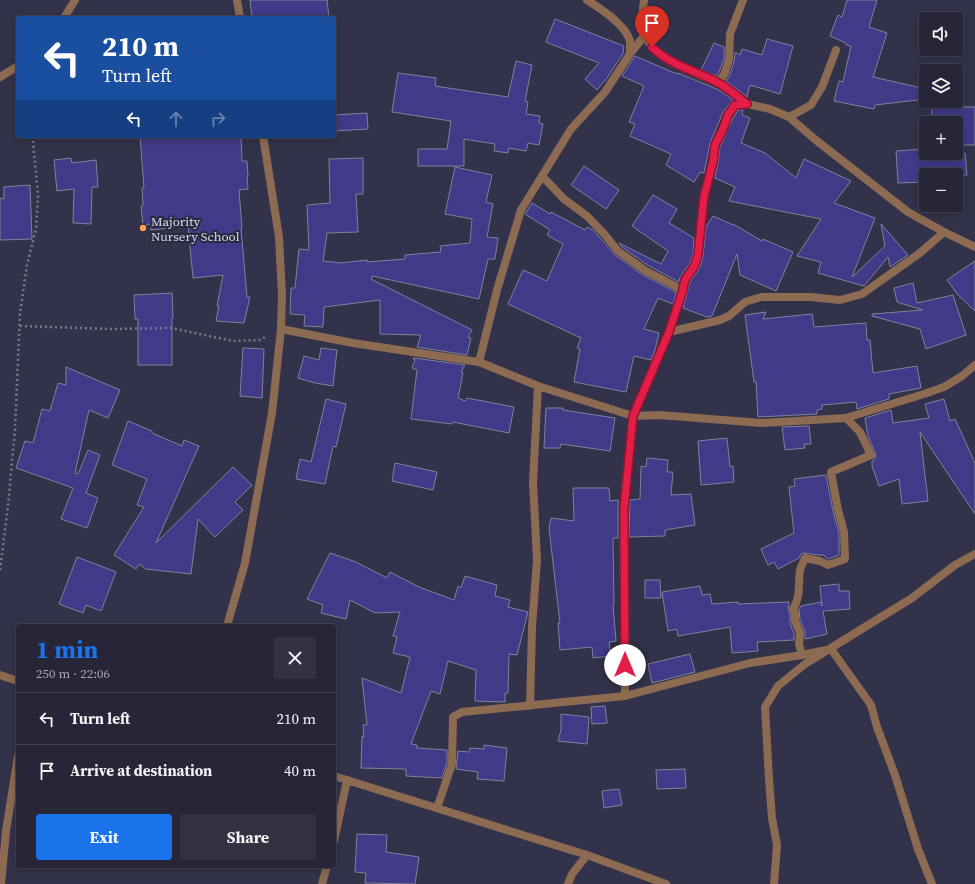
<!DOCTYPE html>
<html lang="en">
<head>
<meta charset="utf-8">
<style>
  body { margin:0; font-family:"Source Serif 4",serif; background:#323243; color:#f1f3f6; height:100vh; display:flex; flex-direction:column; font-size:15px; white-space:nowrap }
  * { box-sizing:border-box; margin:0 }
  p { font-size:13px; color:#a4a5ae }
  .icon { flex:none; width:22px; height:22px; fill:none; stroke:currentColor; stroke-width:2; stroke-linecap:round; stroke-linejoin:round }
  .map { position:relative; flex:1; overflow:hidden }
  .side { position:absolute; left:16px; top:624px; width:320px; height:244px; display:flex; flex-direction:column; background:#262638; border-radius:4px; box-shadow:0 2px 10px #0003,0 0 0 1px #424353 }
  .side>* { flex:none }
  .hud { position:absolute; left:16px; top:16px; width:320px; height:122px; border-radius:4px; box-shadow:0 2px 10px #0003,0 0 0 1px #424353; background:#1a4fa0; color:#fff; overflow:hidden }
  .controls { position:absolute; left:919px; top:12px; display:grid; gap:8px }
  .controls a { display:grid; place-items:center; width:44px; height:44px; border-radius:4px; background:#262638; box-shadow:0 2px 10px #0003,0 0 0 1px #424353; font-size:20px }
  .pin { position:absolute; display:grid; place-items:center; width:34px; height:34px; color:#fff; margin:-41px -17px; border-radius:50% 50% 50% 0; rotate:-45deg; box-shadow:0 0 4px #0007 }
  .pin .icon { rotate:45deg }
  .me { position:absolute; width:44px; margin:-22px; rotate:0deg; stroke-linejoin:round; filter:drop-shadow(0 0 3px #0008) }
  .turn { display:flex; align-items:center; gap:14px; height:84px; padding:0 20px; font-size:18px }
  .turn .icon { width:52px; height:52px; stroke-width:2.5 }
  .turn b { display:block; font-size:28px; line-height:34px }
  .lanes { display:flex; align-items:center; height:38px; padding:0 20px; background:#0003; justify-content:center; gap:20px; direction:ltr }
  .lanes .off { opacity:.35 }
  .round { display:grid; place-items:center; flex:none; width:42px; height:42px; border-radius:4px; background:#323243 }
  .summary { display:flex; align-items:center; justify-content:space-between; height:68px; padding:0 20px }
  h1 { font-size:24px; font-weight:700; line-height:30px; color:#1a73e8 }
  .button { display:flex; gap:8px; margin-top:auto; padding:8px 20px }
  .button a { flex:1; height:46px; border-radius:4px; background:#1a73e8; color:#fff; font-size:16px; font-weight:700; line-height:46px; text-align:center }
  .button a+a { background:#323243; color:#f1f3f6 }
  ul { padding:0; list-style:none }
  li { display:flex; align-items:center; gap:12px; height:52px; padding:0 20px; border-top:1px solid #424353 }
  li div { flex:1 }
  li b { display:block; font-size:15px }
  li em { font-style:normal }
  .map>svg:first-child { display:block }
</style>
</head>
<body>
<div class="map">
<svg width="975" height="884" viewBox="0 0 975 884">
  <rect width="100%" height="100%" fill="#32334a"/>
  <path fill="#403a89" stroke="#80819c" d="M250 0H327L329 18H252Z
    M847 0H877L869 27 887 33 873 77 926 89V99L875 105 874 109 834 101 839 81 843 82 851 46 846 45V43L830 36 838 15 842 17Z
    M555 19 624 46 623 51 624 52 607 78 597 90 585 79 599 63 546 42Z
    M767 39 793 46 780 94 750 85 747 97 726 81 729 77 734 62 735 52 740 55 742 49 762 55Z
    M714 43 724 47V59L719 72 716 76 701 70Z
    M635 56 677 74 678 73 719 90 733 100 723 112 710 143 704 173 700 172 694 182 666 165 671 154 630 136 635 124 629 122 644 86 622 76Z
    M516 61 532 65 525 101 528 102 526 114 540 116 539 123 543 124 539 145 528 143 526 151 509 148 508 153 494 151 495 144 464 139V166H418V149H447L451 121 392 112 398 73 436 78 435 86 508 97Z
    M932 107H975V145H956V123H932Z
    M738 110H743L742 115 750 118 741 143 765 153 796 178 804 159 851 181 834 203 875 218 852 277 885 246 881 224 908 255 890 267 888 257 864 286 818 273 821 262 797 256 821 219 729 201 735 187 715 178 718 163 720 147 733 118Z
    M367 113 368 129 334 131V115Z
    M140 136H241L242 161H247L248 176H247L248 189 239 190 242 228H241L247 297H250L244 323 216 321 219 306H217L223 275 193 278 188 226 151 230 150 224 143 225 141 206H143L142 188H144Z
    M926 149V153H965L967 175H926V182L898 183 896 151Z
    M71 158 72 163 96 160 98 187H92L91 224 73 223 74 189 57 191 54 160Z
    M363 158V194H356L358 232 327 233 323 261 341 263 367 260V262L405 259V255L441 252 440 246 470 243 472 219 445 214 455 167 492 175 486 202 493 204 487 237 498 238 495 259H488L479 299 372 276 371 279 472 330 468 337 471 338 467 355 417 347 421 335 380 334V300L324 307 323 327 304 326 305 315 290 314 291 288H295L299 249 309 250 307 205 330 203 329 159Z
    M584 166 619 190 606 209 571 185Z
    M30 185 32 239 0 240V198L4 199V187Z
    M653 195 677 209 669 223 694 238 693 254 690 263 680 277 679 282 649 266 622 247 619 243 661 264 668 251 632 226Z
    M532 203 550 214 551 212 585 230 587 227 593 230 615 255 643 275 672 290 676 294 673 304 658 298 644 329 659 333 655 350 651 360 634 356 626 392 574 382 580 349 577 348 581 338 508 304 523 270 547 281 563 244 547 235 550 230 525 214Z
    M713 216 733 225V224L762 241 763 239 793 252 776 291 740 275 737 254 712 316 707 317 683 308 690 282 700 267 703 256 706 227Z
    M975 261V311L958 295 947 280Z
    M913 283 917 303 953 295 966 335 926 349 920 329 872 316V314L923 310 897 302 894 288Z
    M172 293 173 318H172V365H138V319H135L134 295Z
    M766 312 763 319 812 314 814 327 866 323 867 340H870L873 373 917 366 921 388 889 394V399L857 409 856 402 822 405V409L817 410V414L758 417 756 382H754L745 315Z
    M243 348 264 349 262 398 240 396Z
    M321 348 337 350 333 386 315 383 298 378 304 356 319 360Z
    M414 358 465 365 461 372 463 373 458 398 465 401 467 398 514 407 509 433 453 422 452 424 411 419 417 370 412 368 415 360 413 359Z
    M66 367 120 390 108 418 89 410 75 473 78 474 88 450 100 455 86 493 98 498 87 528 61 519 73 488 16 468 25 441 33 443 42 409 50 411 58 383 66 385Z
    M326 399 346 404 336 447 333 446 325 484 296 479 300 459 311 462Z
    M944 399 950 421 955 419 975 463V514L920 432 928 501 902 504 899 479 879 486 872 466V461L875 459 876 455 868 436 865 418 891 410 893 423 929 418 925 404Z
    M546 408H563V410L615 418 610 451 561 444 560 448H544Z
    M128 421 152 431V433L182 446 184 440 199 446 156 543 233 467 252 485 235 502 243 510 215 537 198 519 191 574 146 569 139 564 136 569 114 555 144 507 137 505 147 479 112 465Z
    M809 426 811 444H804L805 448 785 450 782 427Z
    M727 438 730 467 733 466 734 482 701 485 698 441Z
    M647 458 668 460 667 472H673L671 495 691 494 695 525 665 530V536L629 537 630 500 640 499 641 466 646 467Z
    M395 463 437 472 433 490 392 481Z
    M826 475 833 511 839 533V555L828 559 825 557 824 555H819L804 553 801 554 799 558 778 569 774 562 768 565 761 549 794 533 789 487 795 486 794 479Z
    M573 488H609L610 501 618 500V538H614L613 539 614 605H613L616 641 609 642 611 656 593 658 592 647 560 650 558 623H560L549 528 551 518 574 521Z
    M330 553 356 562 387 578 390 572 419 587 454 600 458 586 461 588 465 576 497 585 495 596 510 600 508 607 528 612 517 655 509 654 508 693H505V702L475 701 476 670 448 661 440 694 431 691 411 744 417 745V748L447 750V763L442 778 406 776V769L361 768 362 736 364 737 363 725H367L362 678 401 693 410 657 393 653 397 637 393 636 400 612 375 613 350 600 346 619 321 613 323 605 307 599Z
    M77 557 116 572 101 611 86 605 83 613 59 604Z
    M645 580H660L661 598H645Z
    M839 584V591H849L850 609 823 611 827 634 805 639V631L800 620 799 609 801 606 821 602 822 606 820 586Z
    M700 586 702 595 710 594 712 604 738 602V604L789 602 788 609 790 614V623L794 634V640L757 642 758 651 732 653 730 627 678 636 677 629 668 631 662 592Z
    M690 654 695 672 652 683 648 664Z
    M605 706 607 723 592 724 591 707Z
    M561 714 589 717 587 744 558 741 561 730Z
    M484 745 507 748 504 781 477 779 478 772 456 769 458 751 469 752 470 748 484 749Z
    M685 769 686 788 657 789 656 770Z
    M619 789 622 805 604 808 602 791Z
    M357 834 387 835 386 852 419 857 415 884 365 883 366 873 355 872Z"/>
  <g fill="none" stroke-linecap="round" stroke-linejoin="round">
    <path stroke="#797a8d" stroke-width="2.5" stroke-dasharray="2 3" stroke-linecap="butt" d="M20 326 111 329 171 328 233 341 260 340 267 336
      M0 570 8 506 15 429 20 313 27 265 36 229 38 196 33 141"/>
    <path stroke="#8d6a52" stroke-width="8" d="M237 0 240 18
      M587 0C601 9 625 24 630 41 630 45 630 50 630 54
      M644 0 642 17 644 36 652 47 660 55 672 63 722 85 747 104 770 109 789 117 817 141 908 212 944 232 975 247
      M64 18 75 0
      M0 77 18 66
      M717 83 724 75 729 60 730 34 743 0
      M789 117 811 105 822 87 836 50
      M542 176 564 199 587 216 605 235 618 251 646 271 675 286 682 293
      M281 329 353 343 479 362 538 386 633 416 659 415 761 423 846 418 924 394 944 387 962 376 975 365
      M669 332 720 320 729 316 745 302 761 297H811L840 300 862 294 920 253 944 232
      M479 362 497 290 521 210 571 129 605 92 630 54 644 36
      M227 626 245 563 272 413 281 329 282 295 279 237 263 136
      M802 655 799 644 800 633 795 621V613L793 609C801 597 798 583 800 570 801 566 804 561 805 558L820 561 828 565 845 559 844 532 838 510 831 472 871 455 860 432 846 418
      M0 675 18 681
      M625 696 623 509 633 416 669 332 682 293 685 280 695 265 698 255 704 197 713 162 715 145 723 129 728 115 735 105 747 104
      M530 706 532 627 537 560 533 482 538 386
      M334 776 587 855 666 884
      M437 808 452 764 453 717 462 712 625 696 750 663 802 655 831 649 871 705 877 727 895 775 918 849 932 884
      M334 841 347 780
      M1 884 6 831 18 756
      M322 884 327 866
      M568 884 572 874 587 855
      M774 884 777 845 772 818 769 779 765 707 778 686 805 664 912 598 955 565 975 554"/>
  </g>
  <g fill="none" stroke-linecap="round" stroke-linejoin="round">
    <defs>
      <path id="route" d="M625 665 624 509 633 416 669 332 682 293 685 280 695 265 698 254 704 197 713 162 715 145 723 129 728 115 735 105 747 104C739 98 731 91 722 85 699 71 672 67 652 47"/>
    </defs>
    <use href="#route" stroke="#92132f" stroke-width="10"/>
    <use href="#route" stroke="#e11d48" stroke-width="7"/>
  </g>
  <circle fill="#fd9c55" stroke="#29293f" stroke-width="1.5" cx="143" cy="228" r="4"/>
  <g text-anchor="middle" dominant-baseline="central" stroke-width="4" stroke-linejoin="round" paint-order="stroke">
    <g font-size="13" fill="#dbdceb" stroke="#29293f" text-anchor="start">
      <text x="151" y="221">Majority<tspan x="151" dy="15">Nursery School</tspan></text>
    </g>
  </g>
</svg>
<div class="controls">
<a><svg class="icon" aria-label="sound" viewBox="0 0 24 24"><path d="M4 9h4l5-4v14l-5-4H4zM17 9q2 3 0 6"/></svg></a>
<a><svg class="icon" aria-label="layers" viewBox="0 0 24 24"><path d="M12 4l9 5-9 5-9-5zM3 14l9 5 9-5"/></svg></a>
<a>+</a>
<a>−</a>
</div>
<div class="pin" style="left:652px;top:47px;background:#d93025"><svg class="icon" aria-label="arrive" viewBox="0 0 24 24"><path d="M6 21V4h12l-3 4 3 4H6"/></svg></div>
<svg class="me" style="left:625px;top:665px" viewBox="-20 -20 40 40"><circle r="19" fill="#fff"/><path d="M0-13L10 11 0 6-10 11z" fill="#e11d48"/></svg>
<div class="hud">
<div class="turn"><svg class="icon" aria-label="left" viewBox="0 0 24 24"><path d="M17 20v-9H6M10 6l-5 5 5 5"/></svg><div><b>210 m</b>Turn left</div></div>
<div class="lanes"><svg class="icon" aria-label="left" viewBox="0 0 24 24"><path d="M17 20v-9H6M10 6l-5 5 5 5"/></svg><svg class="icon off" aria-label="ahead" viewBox="0 0 24 24"><path d="M12 20V5M6 11l6-6 6 6"/></svg><svg class="icon off" aria-label="right" viewBox="0 0 24 24"><path d="M7 20v-9h11M14 6l5 5-5 5"/></svg></div>
</div>
<section class="side">
<div class="summary"><div><h1>1 min</h1><p>250 m · 22:06</p></div><a class="round"><svg class="icon" aria-label="close" viewBox="0 0 24 24"><path d="M6 6l12 12M18 6L6 18"/></svg></a></div>
<ul>
<li><svg class="icon" aria-label="left" viewBox="0 0 24 24"><path d="M17 20v-9H6M10 6l-5 5 5 5"/></svg><div><b>Turn left</b></div><em>210 m</em></li>
<li><svg class="icon" aria-label="arrive" viewBox="0 0 24 24"><path d="M6 21V4h12l-3 4 3 4H6"/></svg><div><b>Arrive at destination</b></div><em>40 m</em></li>
</ul>
<div class="button"><a>Exit</a><a>Share</a></div>
</section>
</div>
</body>
</html>
